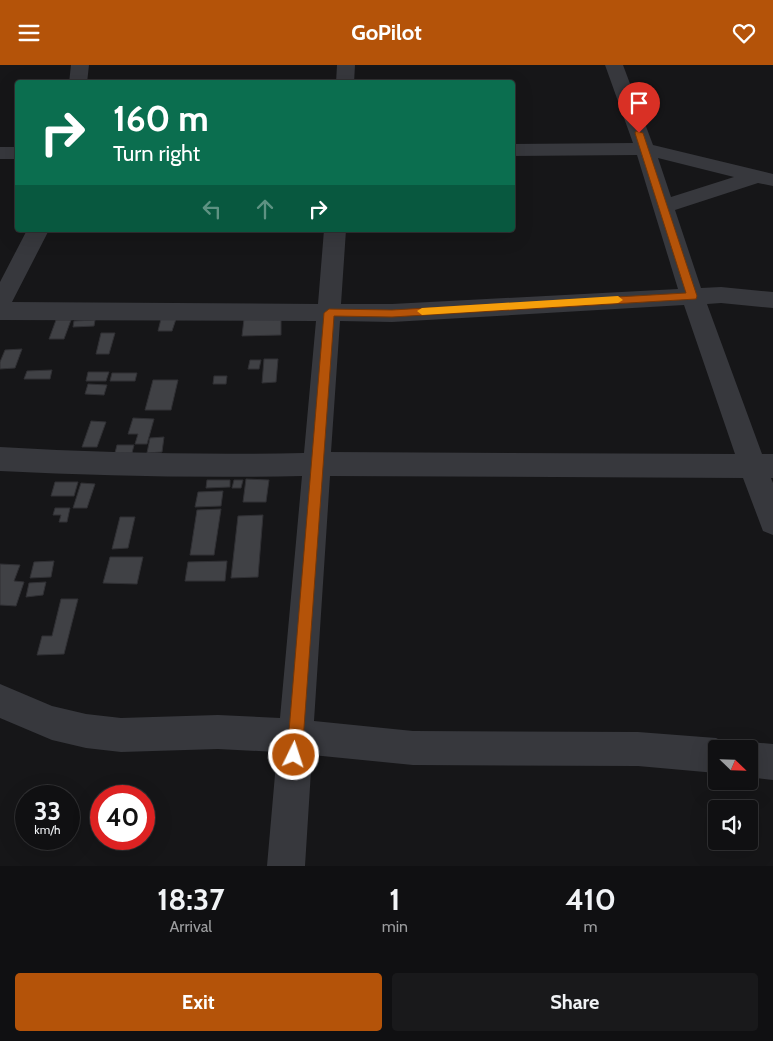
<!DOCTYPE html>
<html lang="en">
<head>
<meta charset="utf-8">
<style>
  body { margin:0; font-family:Cabin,sans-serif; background:#19191b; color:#f1f3f6; height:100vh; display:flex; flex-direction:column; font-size:19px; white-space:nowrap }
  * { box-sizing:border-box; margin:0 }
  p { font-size:16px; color:#9c9d9f }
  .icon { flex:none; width:28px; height:28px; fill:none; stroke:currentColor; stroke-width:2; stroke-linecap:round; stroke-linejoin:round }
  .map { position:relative; height:801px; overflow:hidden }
  .panel { display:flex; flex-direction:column; background:#101012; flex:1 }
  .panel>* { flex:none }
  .banner { position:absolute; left:15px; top:15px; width:500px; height:152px; border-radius:5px; box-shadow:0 5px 20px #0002,0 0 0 1px #303032; background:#0b6e4f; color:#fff; overflow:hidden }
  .needle { width:32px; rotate:113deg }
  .controls { position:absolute; left:708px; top:675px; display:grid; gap:10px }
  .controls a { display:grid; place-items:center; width:50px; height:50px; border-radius:5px; background:#101012; box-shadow:0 5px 20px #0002,0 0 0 1px #303032; font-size:25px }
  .speed { position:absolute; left:15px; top:720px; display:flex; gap:10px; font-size:25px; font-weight:700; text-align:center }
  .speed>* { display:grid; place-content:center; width:65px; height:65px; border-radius:50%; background:#101012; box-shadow:0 5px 20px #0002,0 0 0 1px #303032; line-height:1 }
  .speed small { font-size:12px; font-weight:400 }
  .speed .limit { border:8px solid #d22; background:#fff; color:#111 }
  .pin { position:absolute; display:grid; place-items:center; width:42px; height:42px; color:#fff; margin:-51px -21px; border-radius:50% 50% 50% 0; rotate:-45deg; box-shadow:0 0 5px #0007 }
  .pin .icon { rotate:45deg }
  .me { position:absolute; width:55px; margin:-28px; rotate:4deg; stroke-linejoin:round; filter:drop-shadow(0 0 4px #0008) }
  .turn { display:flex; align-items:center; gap:18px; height:105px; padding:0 15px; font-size:22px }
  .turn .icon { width:65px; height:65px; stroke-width:2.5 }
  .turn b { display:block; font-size:35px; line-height:42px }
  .lanes { display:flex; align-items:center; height:48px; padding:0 15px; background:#0003; justify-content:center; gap:25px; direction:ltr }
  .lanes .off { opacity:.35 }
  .eta { display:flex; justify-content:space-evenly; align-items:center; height:85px; text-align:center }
  .eta b { font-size:30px; font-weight:800; line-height:35px }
  .cta { display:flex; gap:10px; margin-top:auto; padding:10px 15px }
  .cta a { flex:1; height:58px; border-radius:5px; background:#b45309; color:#fff; font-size:20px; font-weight:800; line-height:58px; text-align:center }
  .cta a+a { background:#19191b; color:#f1f3f6 }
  header { display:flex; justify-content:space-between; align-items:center; height:65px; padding:0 15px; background:#b45309; color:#fff; font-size:22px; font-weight:800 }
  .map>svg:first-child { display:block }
</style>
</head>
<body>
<header><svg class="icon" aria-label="menu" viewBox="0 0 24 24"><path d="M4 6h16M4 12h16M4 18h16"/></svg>GoPilot<svg class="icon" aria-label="heart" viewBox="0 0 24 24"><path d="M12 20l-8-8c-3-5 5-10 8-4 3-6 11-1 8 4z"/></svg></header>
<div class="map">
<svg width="773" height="801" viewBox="0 0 773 801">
  <rect width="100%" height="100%" fill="#161618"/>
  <path fill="#404145" stroke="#303034" d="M281 253V270L242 271 244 254Z
    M161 254H176L172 266H158Z
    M56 255H71L64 274H49Z
    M95 255 94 261 73 262 74 256Z
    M101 268H115L109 289H96Z
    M22 284 15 303 0 304V297L5 285Z
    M264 294H278L276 317 262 318Z
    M250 295H261L259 304H248Z
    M52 305 50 314H24L27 306Z
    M88 307H109L106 316H86Z
    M112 308H137L135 316H110Z
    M214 311H227L226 319H213Z
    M153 315H178L171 345H145Z
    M88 319 107 320 104 330 85 329Z
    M133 353 154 354 147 379H135L138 369H128Z
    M91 356 106 357 97 382H82Z
    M164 372 162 387 147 388 150 373Z
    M117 380H134L132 388H115Z
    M246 414 269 415 266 437H243Z
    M207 415H230V422L206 423Z
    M234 415H243L241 423H232Z
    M55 417H78L74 431H51Z
    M81 418 95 419 87 443H73Z
    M223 426 221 441 195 442 198 427Z
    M55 443H70L67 457H59L61 450H53Z
    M221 444 214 490H190L197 445Z
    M263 450 258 512 231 513 238 451Z
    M120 452H135L128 483 112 484Z
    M110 492H143L137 519 103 518Z
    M54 496 51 512 30 513 34 497Z
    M227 496 225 516H185L188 497Z
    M0 499 20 500 14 516 24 517 16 541 0 540Z
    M46 517 43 530 26 532 29 518Z
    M61 534H78L64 589 37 590 42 571H52Z"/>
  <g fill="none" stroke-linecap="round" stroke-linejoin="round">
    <path fill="#37383d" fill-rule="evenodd" d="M71 0H89L87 18H69Z
      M337 0H355L354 18H336Z
      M605 0H623L653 80 773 109V121L758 118 675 145 701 223 721 222 773 227V243L721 238 707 239 762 389H773V413H771L773 418V470L763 466 743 413 330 411 314 656 413 666 638 667 716 673 728 679 731 684H716V708L638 701 413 700 312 690 305 801H267L277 687 218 684 121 687 86 683 52 675 0 653V619L52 641 86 649 121 653 218 650 280 653 302 411C201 413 101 411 0 406V382C101 388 203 390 304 388L316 256 0 255V217L27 165H49L12 237 318 239 324 165H346L341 239H392L678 224 637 90 512 91V79L633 78ZM658 93 734 112 671 132ZM684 240 735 389 331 387 340 256 392 257Z
      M0 82H18V94H0Z
      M749 677 773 679V715L749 712V684H736Z"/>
  </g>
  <path fill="#b45309" stroke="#753606" d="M636 66 643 68 697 231 696 234 392 252 334 251 302 690 300 695 294 697 289 695 287 690 324 248 329 244 392 245 686 228 635 68Z"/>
  <path fill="#f59e0b" d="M618 231 623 235 618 238 422 250 417 246 422 243Z"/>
</svg>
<div class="controls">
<a><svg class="needle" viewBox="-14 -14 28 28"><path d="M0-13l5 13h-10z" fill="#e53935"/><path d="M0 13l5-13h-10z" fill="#9c9d9f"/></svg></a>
<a><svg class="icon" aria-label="sound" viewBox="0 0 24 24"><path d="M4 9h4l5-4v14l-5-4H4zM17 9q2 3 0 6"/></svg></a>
</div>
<div class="speed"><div>33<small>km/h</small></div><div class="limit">40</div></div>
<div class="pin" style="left:639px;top:68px;background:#d93025"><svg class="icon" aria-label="arrive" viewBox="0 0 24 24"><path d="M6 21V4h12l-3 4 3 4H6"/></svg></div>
<svg class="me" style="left:294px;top:690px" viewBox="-20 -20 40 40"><circle r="17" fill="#b45309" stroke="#fff" stroke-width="3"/><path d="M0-11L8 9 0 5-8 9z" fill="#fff"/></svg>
<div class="banner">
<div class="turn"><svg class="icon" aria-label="right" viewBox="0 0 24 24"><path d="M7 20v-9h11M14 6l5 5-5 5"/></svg><div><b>160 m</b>Turn right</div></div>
<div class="lanes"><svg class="icon off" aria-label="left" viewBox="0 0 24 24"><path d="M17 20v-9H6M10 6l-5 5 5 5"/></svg><svg class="icon off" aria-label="ahead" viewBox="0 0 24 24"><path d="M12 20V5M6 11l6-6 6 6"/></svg><svg class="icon" aria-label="right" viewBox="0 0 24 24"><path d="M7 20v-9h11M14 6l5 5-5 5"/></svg></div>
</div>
</div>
<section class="panel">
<div class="eta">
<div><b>18:37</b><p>Arrival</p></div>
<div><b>1</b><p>min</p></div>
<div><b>410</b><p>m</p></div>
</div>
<div class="cta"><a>Exit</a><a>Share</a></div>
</section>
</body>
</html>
